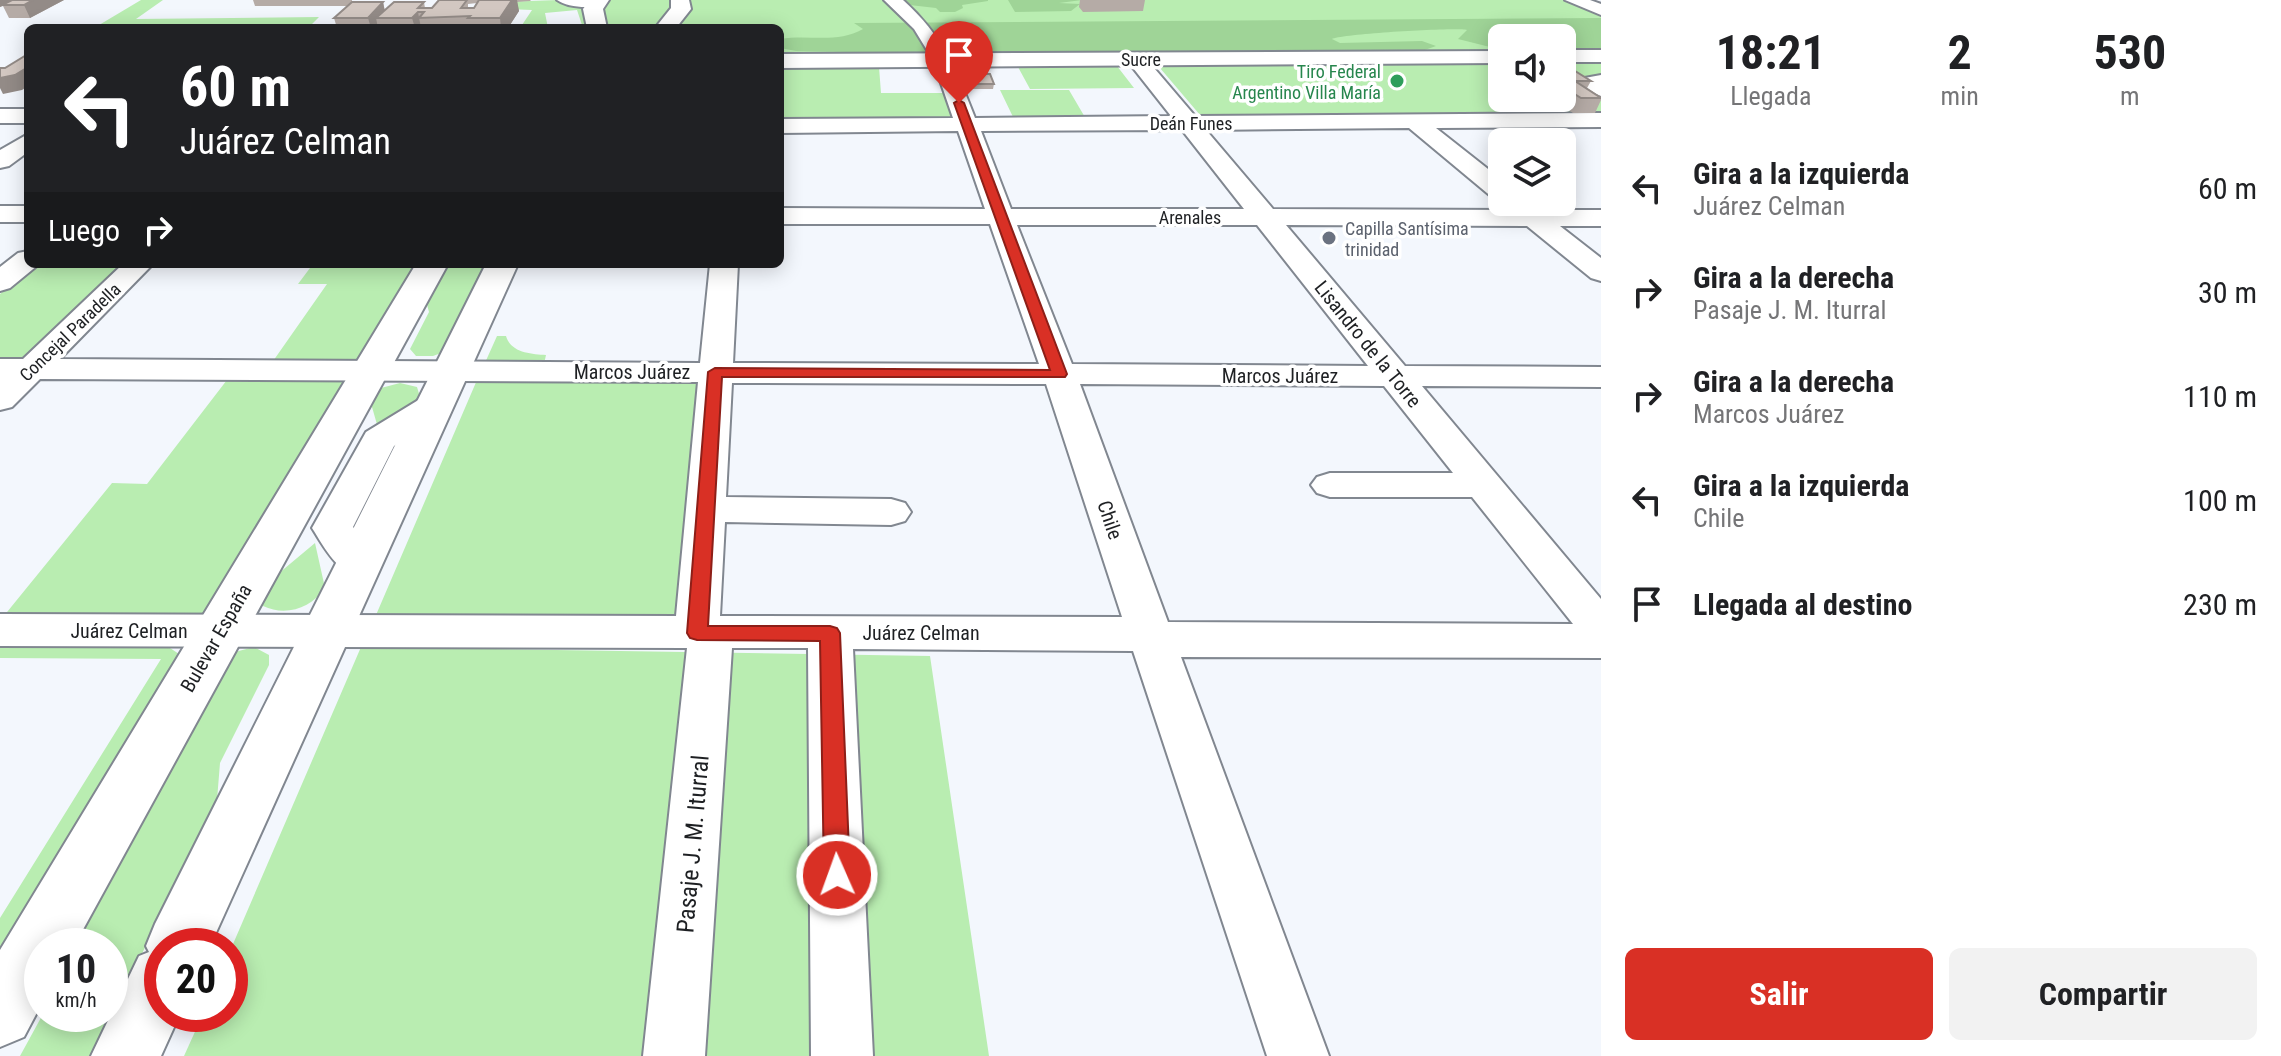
<!DOCTYPE html>
<html lang="es">
<head>
<meta charset="utf-8">
<style>
  body { margin:0; font-family:"Roboto Condensed",sans-serif; background:#f2f2f2; color:#202124; height:100vh; display:flex; flex-direction:column; font-size:30px; white-space:nowrap }
  * { box-sizing:border-box; margin:0 }
  p { font-size:26px; color:#757577 }
  .icon { flex:none; width:44px; height:44px; fill:none; stroke:currentColor; stroke-width:2; stroke-linecap:round; stroke-linejoin:round }
  .map { position:relative; flex:1; overflow:hidden }
  .drawer { display:flex; flex-direction:column; background:#fff; width:680px }
  .drawer>* { flex:none }
  .top-card { position:absolute; left:24px; top:24px; width:760px; height:244px; border-radius:12px; box-shadow:0 4px 20px #0003; background:#202124; color:#fff; overflow:hidden }
  .fabs { position:absolute; left:1488px; top:24px; display:grid; gap:16px }
  .fabs a { display:grid; place-items:center; width:88px; height:88px; border-radius:12px; background:#fff; box-shadow:0 4px 20px #0003; font-size:40px }
  .speed { position:absolute; left:24px; top:928px; display:flex; gap:16px; font-size:40px; font-weight:700; text-align:center }
  .speed>* { display:grid; place-content:center; width:104px; height:104px; border-radius:50%; background:#fff; box-shadow:0 4px 20px #0003; line-height:1 }
  .speed small { font-size:20px; font-weight:400 }
  .speed .limit { border:12px solid #d22; background:#fff; color:#111 }
  .pin { position:absolute; display:grid; place-items:center; width:68px; height:68px; color:#fff; margin:-82px -34px; border-radius:50% 50% 50% 0; rotate:-45deg; box-shadow:0 0 8px #0007 }
  .pin .icon { rotate:45deg }
  .me { position:absolute; width:88px; margin:-44px; rotate:358deg; stroke-linejoin:round; filter:drop-shadow(0 0 6px #0008) }
  .turn { display:flex; align-items:center; gap:28px; height:168px; padding:0 24px; font-size:36px }
  .turn .icon { width:104px; height:104px; stroke-width:2.5 }
  .turn b { display:block; font-size:56px; line-height:68px }
  .then { display:flex; align-items:center; height:76px; padding:0 24px; background:#0003; gap:16px; font-size:30px }
  .eta { display:flex; justify-content:space-evenly; align-items:center; height:136px; text-align:center }
  .eta b { font-size:48px; font-weight:700; line-height:56px }
  .button { display:flex; gap:16px; margin-top:auto; padding:16px 24px }
  .button a { flex:1; height:92px; border-radius:12px; background:#d93025; color:#fff; font-size:32px; font-weight:700; line-height:92px; text-align:center }
  .button a+a { background:#f2f2f2; color:#202124 }
  ul { padding:0; list-style:none }
  li { display:flex; align-items:center; gap:24px; height:104px; padding:0 24px }
  li div { flex:1 }
  li b { display:block; font-size:30px }
  li em { font-style:normal }
  main { display:flex; flex:1; min-height:0 }
  .map>svg:first-child { display:block }
</style>
</head>
<body>
<main>
<div class="map">
<svg width="1601" height="1056" viewBox="0 0 1601 1056">
  <rect width="100%" height="100%" fill="#f3f7fd"/>
  <path fill="#b9edb1" d="M141 0H163L136 19 319 17 308 28H94Z
    M558 0 585 2 587 25H582L577 10 545 13 548 28H520L532 10 506 9 501 2Z
    M607 0H672L674 7 657 28H604L600 14Z
    M690 0H1569L1601 11V53H1562V38H1502V53L780 58V28H674L689 10Z
    M1562 62H1601V114L1211 117 1200 115 1160 68 1168 64 1502 63V98H1562Z
    M1117 66 1134 88 1030 89 1018 67Z
    M879 67 881 93H944L955 122H780V68Z
    M1000 90H1069L1086 119H1014Z
    M35 264H127L26 362H0V294Z
    M313 264H420L356 362 271 364 327 284H298Z
    M446 264H485L487 268 444 352 433 356H416L410 349 429 312 426 301Z
    M497 336H506C511 353 531 354 546 355L544 364 484 365Z
    M230 376 349 380 205 613 192 619 3 617 112 483 147 484Z
    M477 380H689L698 384 681 617 373 622Z
    M400 383 417 387 420 397 378 428 370 400 381 388Z
    M315 543 325 588C311 608 286 617 263 606L260 589Z
    M254 647 269 655V665L220 763 217 800 92 1056H20L43 1014H110V946H77L80 921 231 653Z
    M361 647 930 656 989 1056H184L203 1014H230V951Z
    M0 648H170L182 656 0 965V918L161 659 0 658Z"/>
  <path fill="#9fd497" d="M898 0H988V1L962 5 963 8 955 12H940L936 8 901 4Z
    M1008 0H1082L1059 3 1080 4 1071 11 1015 12Z
    M1601 18V50H1562V38H1502V50L1458 39 1467 30C1456 27 1342 34 1332 39L1340 43 1422 41 1436 46 1422 51 1390 52 948 54 796 51 780 48V39C809 34 837 44 863 29L854 23Z"/>
  <g fill="none" stroke-linecap="round" stroke-linejoin="round">
    <defs>
      <path id="minor" d="M557 0H605L607 2C596 10 568 8 557 0Z
        M884 0H903C943 36 956 69 975 118L1171 116 1126 59 1136 53 1143 55 1195 116 1601 113V127L1436 128 1502 180V201L1493 198 1409 128 1206 130 1273 209 1514 210 1526 204 1540 210H1601V226H1560L1601 258V281L1591 278 1527 226 1286 225 1405 366 1601 367V387L1422 386 1601 599V658L1181 657 1329 1056H1267L1133 651 853 649 873 1056H811L808 648H732L705 1056H643L687 648 0 646V614L676 616 698 382 40 379 12 407 0 410V359H23L123 264H153L60 359 700 363 710 264H738L733 363 1039 364 990 224H780V208L985 209 958 131 780 133V119L953 118 933 60 914 29ZM1182 130 1244 209H1011L981 131ZM1017 225H1257L1368 366 1072 364ZM732 383 1046 384 1122 617 720 616 725 522 891 525 905 521 911 512 905 503 891 499 726 497ZM1080 384 1384 386 1453 473H1330L1317 477 1311 485 1317 493 1330 497H1472L1573 624 1168 622Z
        M1565 0H1590L1601 4V15Z
        M1601 75V96L1579 87 1576 83 1579 79Z
        M28 134V152L9 166 0 168V150Z
        M0 206H28V222H0Z
        M28 251V264L38 265 10 288 0 291V267L18 253Z
        M437 393 449 396 454 403 449 410 394 446 353 527 380 563 374 573C341 582 328 553 312 528L366 432 425 396Z"/>
      <path id="major" d="M590 0H609L603 9 607 28H587L583 9Z
        M671 0H689L691 9 676 28H655L671 8Z
        M1562 50H1601V62H1562Z
        M1502 51V63L780 68V54Z
        M0 109H28V123H0Z
        M416 264H448L74 946H42V1003L24 1037 0 1047V950Z
        M486 264H518L210 946H162V1014H180L161 1056H91L139 956 149 952 146 946 155 924Z"/>
    </defs>
    <use href="#minor" stroke="#818790" stroke-width="4"/>
    <use href="#major" stroke="#818790" stroke-width="4"/>
    <use href="#minor" fill="#fff" fill-rule="evenodd"/>
    <use href="#major" fill="#fff" fill-rule="evenodd"/>
  </g>
  <path fill="#b5aba6" fill-rule="evenodd" d="M0 0H64L30 18H9L3 6 0 7Z
    M253 0H352V2H383L385 11 424 2 425 8H432L439 0H531L530 1 517 2 519 11 508 28H337L334 18 348 6H255ZM477 3 474 8H468V4Z
    M1080 0H1145L1143 11 1083 12 1079 7Z
    M1502 49V67L1496 63Z
    M1562 66 1591 81 1587 88 1601 97V100L1595 113H1573L1550 98H1562Z
    M969 73 994 84 993 89H972L969 78Z"/>
  <path fill="#938b87" d="M0 0H14L0 7Z
    M33 0H64L30 18 24 5Z
    M512 0H517L519 11 508 28H501L500 18Z
    M383 2 386 18H376L378 28H371L368 18Z
    M418 12 421 28H415L412 18Z
    M28 67V86L22 90 3 94 0 88V78Z"/>
  <path fill="#d2c7c1" stroke="#938b87" stroke-width="2" d="M12 0H33L24 5H2Z
    M439 0H467L461 8H474L479 0H512L500 18H468L470 16 419 18 424 12H418L412 18H376L394 2H424L418 8H432Z
    M352 2H383L368 18H334Z
    M28 54V67L15 75 0 78V68H5Z
    M1562 66H1567L1591 81H1575L1601 98H1581L1562 86Z
    M969 73 990 74 994 84H972Z"/>
  <path fill="#d93025" stroke="#8d1f18" stroke-width="2" d="M959 100 964 103 1067 374 1065 377H722L708 626H830L837 628 840 633 850 875 846 883 837 886 828 883 824 875 820 641 697 640 690 638 687 633 708 372 715 368 1050 370 954 103Z"/>
  <circle fill="#2e9e5b" stroke="#fff" stroke-width="3" cx="1397" cy="81" r="8"/>
  <circle fill="#6b7280" stroke="#fff" stroke-width="3" cx="1329" cy="238" r="8"/>
  <g text-anchor="middle" dominant-baseline="central" stroke-width="7" stroke-linejoin="round" paint-order="stroke">
    <g font-size="18" fill="#1e2023" stroke="#fff">
      <text x="1141" y="59">Sucre</text>
      <text x="1191" y="123">Deán Funes</text>
      <text x="1190" y="217">Arenales</text>
      <text transform="translate(70 332) rotate(-44)">Concejal Paradella</text>
    </g>
    <g font-size="18" fill="#27864d" stroke="#fff" text-anchor="end">
      <text x="1381" y="71">Tiro Federal<tspan x="1381" dy="21">Argentino Villa María</tspan></text>
    </g>
    <g font-size="18" fill="#5b616d" stroke="#fff" text-anchor="start">
      <text x="1345" y="228">Capilla Santísima<tspan x="1345" dy="21">trinidad</tspan></text>
    </g>
    <g font-size="20" fill="#1e2023" stroke="#fff">
      <text transform="translate(1368 344) rotate(51)">Lisandro de la Torre</text>
      <text x="632" y="372">Marcos Juárez</text>
      <text x="1280" y="376">Marcos Juárez</text>
      <text transform="translate(1110 520) rotate(71)">Chile</text>
      <text x="129" y="631">Juárez Celman</text>
      <text x="921" y="633">Juárez Celman</text>
      <text transform="translate(216 638) rotate(-60)">Bulevar España</text>
    </g>
    <g font-size="24" fill="#1e2023" stroke="#fff">
      <text transform="translate(693 844) rotate(-85)">Pasaje J. M. Iturral</text>
    </g>
  </g>
</svg>
<div class="fabs">
<a><svg class="icon" aria-label="sound" viewBox="0 0 24 24"><path d="M4 9h4l5-4v14l-5-4H4zM17 9q2 3 0 6"/></svg></a>
<a><svg class="icon" aria-label="layers" viewBox="0 0 24 24"><path d="M12 4l9 5-9 5-9-5zM3 14l9 5 9-5"/></svg></a>
</div>
<div class="speed"><div>10<small>km/h</small></div><div class="limit">20</div></div>
<div class="pin" style="left:959px;top:103px;background:#d93025"><svg class="icon" aria-label="arrive" viewBox="0 0 24 24"><path d="M6 21V4h12l-3 4 3 4H6"/></svg></div>
<svg class="me" style="left:837px;top:875px" viewBox="-20 -20 40 40"><circle r="17" fill="#d93025" stroke="#fff" stroke-width="3"/><path d="M0-11L8 9 0 5-8 9z" fill="#fff"/></svg>
<div class="top-card">
<div class="turn"><svg class="icon" aria-label="left" viewBox="0 0 24 24"><path d="M17 20v-9H6M10 6l-5 5 5 5"/></svg><div><b>60 m</b>Juárez Celman</div></div>
<div class="then">Luego<svg class="icon" aria-label="right" viewBox="0 0 24 24"><path d="M7 20v-9h11M14 6l5 5-5 5"/></svg></div>
</div>
</div>
<section class="drawer">
<div class="eta">
<div><b>18:21</b><p>Llegada</p></div>
<div><b>2</b><p>min</p></div>
<div><b>530</b><p>m</p></div>
</div>
<ul>
<li><svg class="icon" aria-label="left" viewBox="0 0 24 24"><path d="M17 20v-9H6M10 6l-5 5 5 5"/></svg><div><b>Gira a la izquierda</b><p>Juárez Celman</p></div><em>60 m</em></li>
<li><svg class="icon" aria-label="right" viewBox="0 0 24 24"><path d="M7 20v-9h11M14 6l5 5-5 5"/></svg><div><b>Gira a la derecha</b><p>Pasaje J. M. Iturral</p></div><em>30 m</em></li>
<li><svg class="icon" aria-label="right" viewBox="0 0 24 24"><path d="M7 20v-9h11M14 6l5 5-5 5"/></svg><div><b>Gira a la derecha</b><p>Marcos Juárez</p></div><em>110 m</em></li>
<li><svg class="icon" aria-label="left" viewBox="0 0 24 24"><path d="M17 20v-9H6M10 6l-5 5 5 5"/></svg><div><b>Gira a la izquierda</b><p>Chile</p></div><em>100 m</em></li>
<li><svg class="icon" aria-label="arrive" viewBox="0 0 24 24"><path d="M6 21V4h12l-3 4 3 4H6"/></svg><div><b>Llegada al destino</b></div><em>230 m</em></li>
</ul>
<div class="button"><a>Salir</a><a>Compartir</a></div>
</section>
</main>
</body>
</html>
